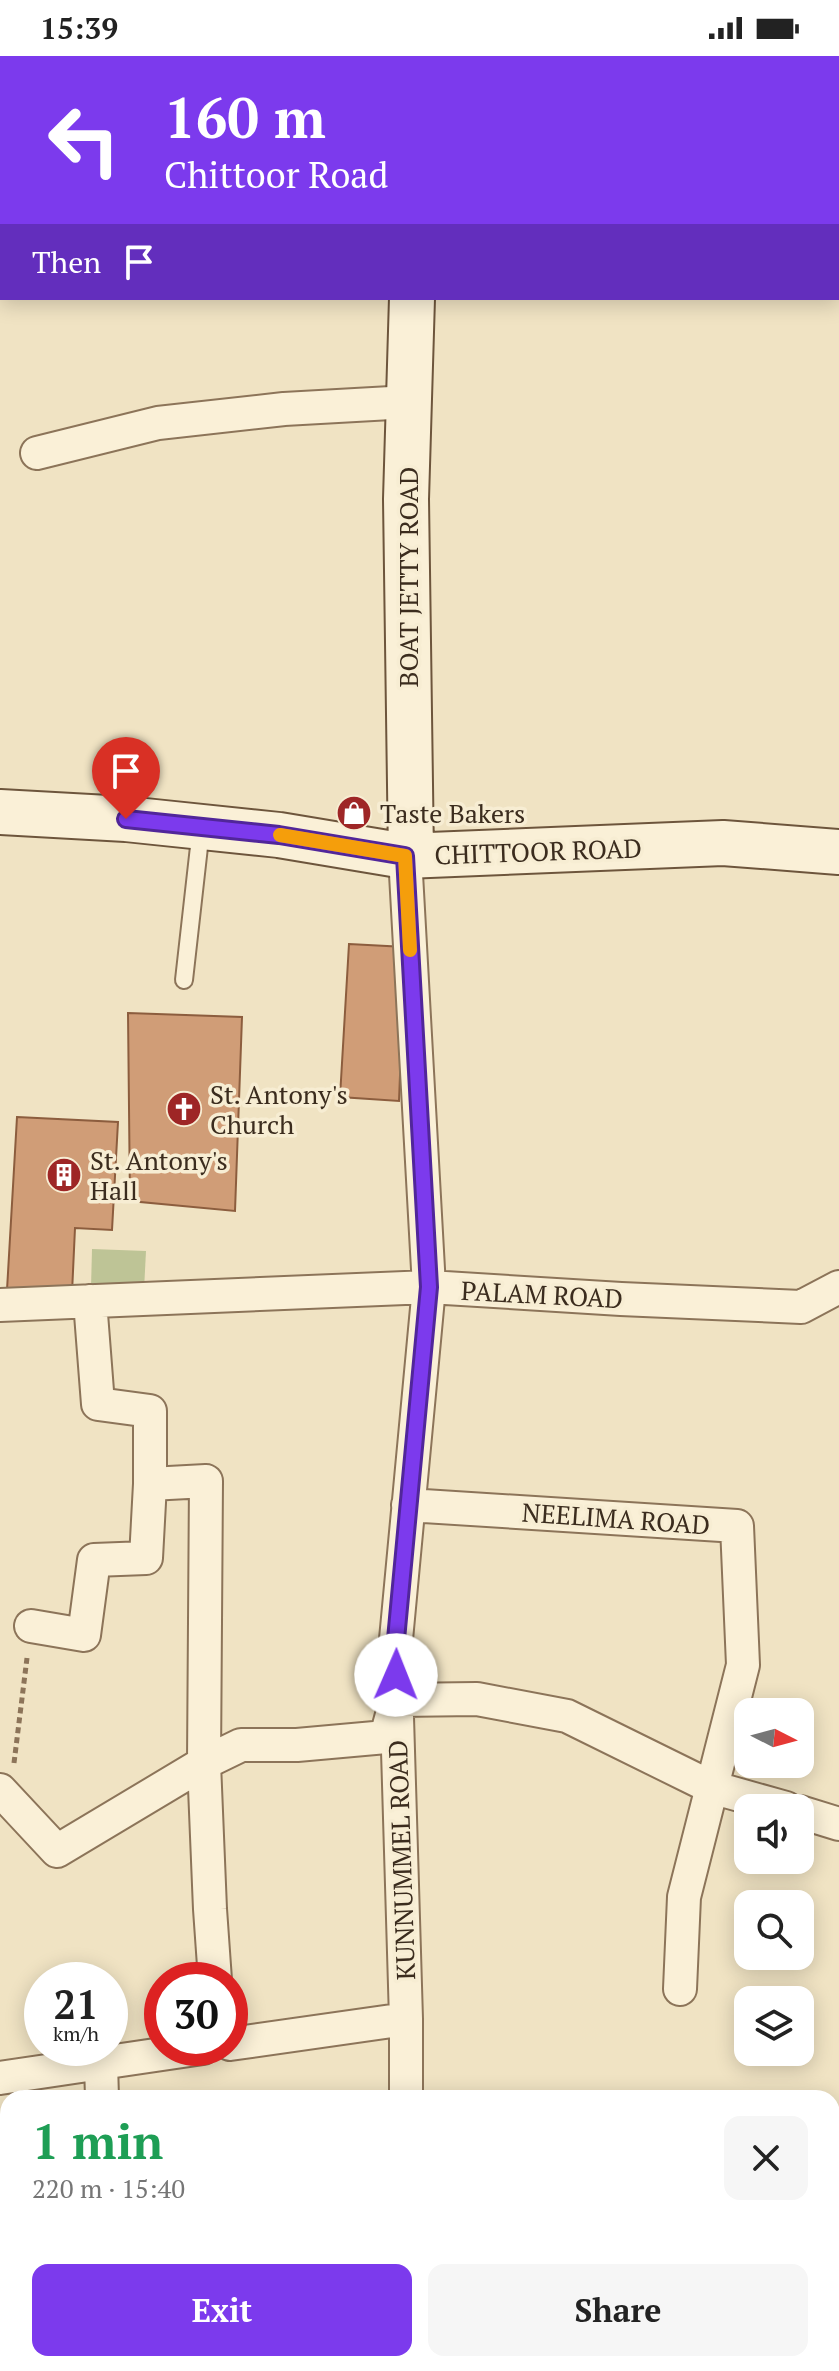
<!DOCTYPE html>
<html lang="en">
<head>
<meta charset="utf-8">
<style>
  body { margin:0; font-family:"PT Serif",serif; background:#f6f6f6; color:#222; height:100vh; display:flex; flex-direction:column; font-size:30px; white-space:nowrap }
  * { box-sizing:border-box; margin:0 }
  p { font-size:26px; color:#767676 }
  .icon { flex:none; width:44px; height:44px; fill:none; stroke:currentColor; stroke-width:2; stroke-linecap:round; stroke-linejoin:round }
  .map { position:relative; flex:1; overflow:hidden }
  .sheet { position:absolute; left:0px; top:2034px; width:840px; height:282px; display:flex; flex-direction:column; background:#fff; border-radius:24px 24px 0 0; box-shadow:0 4px 20px #0003 }
  .sheet>* { flex:none }
  .hud { position:absolute; left:0px; top:0px; width:840px; height:244px; box-shadow:0 4px 20px #0003; background:#7c3aed; color:#fff; overflow:hidden }
  .needle { width:52px; rotate:96deg }
  .buttons { position:absolute; left:734px; top:1642px; display:grid; gap:16px }
  .buttons a { display:grid; place-items:center; width:80px; height:80px; border-radius:16px; background:#fff; box-shadow:0 4px 20px #0003; font-size:40px }
  .speed { position:absolute; left:24px; top:1906px; display:flex; gap:16px; font-size:40px; font-weight:700; text-align:center }
  .speed>* { display:grid; place-content:center; width:104px; height:104px; border-radius:50%; background:#fff; box-shadow:0 4px 20px #0003; line-height:1 }
  .speed small { font-size:20px; font-weight:400 }
  .speed .limit { border:12px solid #d22; background:#fff; color:#111 }
  .pin { position:absolute; display:grid; place-items:center; width:68px; height:68px; color:#fff; margin:-82px -34px; border-radius:50% 50% 50% 0; rotate:-45deg; box-shadow:0 0 8px #0007 }
  .pin .icon { rotate:45deg }
  .me { position:absolute; width:88px; margin:-44px; rotate:1deg; stroke-linejoin:round; filter:drop-shadow(0 0 6px #0008) }
  .turn { display:flex; align-items:center; gap:28px; height:168px; padding:0 32px; font-size:36px }
  .turn .icon { width:104px; height:104px; stroke-width:2.5 }
  .turn b { display:block; font-size:56px; line-height:68px }
  .then { display:flex; align-items:center; height:76px; padding:0 32px; background:#0003; gap:16px; font-size:30px }
  .round { display:grid; place-items:center; flex:none; width:84px; height:84px; border-radius:16px; background:#f6f6f6 }
  .summary { display:flex; align-items:center; justify-content:space-between; height:136px; padding:0 32px }
  h1 { font-size:48px; font-weight:700; line-height:60px; color:#1e9e55 }
  .primary-button { display:flex; gap:16px; margin-top:auto; padding:16px 32px }
  .primary-button a { flex:1; height:92px; border-radius:16px; background:#7c3aed; color:#fff; font-size:32px; font-weight:700; line-height:92px; text-align:center }
  .primary-button a+a { background:#f6f6f6; color:#222 }
  .status { display:flex; justify-content:space-between; align-items:center; height:56px; padding:0 40px; background:#fff; direction:ltr }
  .status svg { height:22px; fill:currentColor }
  .map>svg:first-child { display:block }
</style>
</head>
<body>
<div class="status"><b>15:39</b><svg viewBox="0 0 49 12"><path d="M0 12V9h3v3zM5 12V6h3v6zM10 12V3h3v9zM15 12V0h3v12zM26 1h20v11H26zM47 4h2v5h-2z"/></svg></div>
<div class="map">
<svg width="839" height="2315" viewBox="0 0 839 2315">
  <rect width="100%" height="100%" fill="#f0e3c3"/>
  <path fill="#bec496" d="M92 1193 146 1195 144 1234 91 1232Z"/>
  <path fill="#d09d77" stroke="#8c5d3e" stroke-width="2" d="M349 888 405 891 399 1045 340 1041Z
    M128 957 242 961 235 1155 130 1145Z
    M17 1061 118 1066 112 1174 75 1172 72 1237 7 1234Z"/>
  <g fill="none" stroke-linecap="round" stroke-linejoin="round">
    <defs>
      <path id="lane" d="M184 924 201 773"/>
      <path id="street" d="M838 152H839
        M0 198H2
        M37 397 158 367 284 353 409 346
        M405 800 429 1231 395 1594 406 1963V2042
        M0 1249 429 1231 621 1243 801 1251 839 1231
        M408 1449 737 1470 743 1609 684 1841 680 1933
        M31 1570 84 1579 94 1504 146 1502 150 1428
        M0 1734 57 1795 204 1707 206 1425 150 1428V1355L98 1348 90 1245
        M800 1756 839 1768
        M215 1924 210 1853 204 1707 241 1689H297L386 1681 396 1644 477 1643 567 1660 711 1731 786 1752
        M230 1988 406 1963
        M101 2007 203 1992
        M0 2022 101 2007 102 2042
        M832 2222 839 2208
        M159 2308 162 2315
        M21 2315 23 2308
        M393 2315V2308
        M572 2315V2312L598 2315
        M644 2315 652 2308
        M789 2315 791 2308"/>
      <path id="secondary" d="M427 2V0
        M0 756 126 763 279 779 405 800 723 787 839 796
        M411 800 406 443 412 242"/>
    </defs>
    <use href="#lane" stroke="#8c7459" stroke-width="20"/>
    <use href="#street" stroke="#8c7459" stroke-width="36"/>
    <use href="#secondary" stroke="#6d553c" stroke-width="48"/>
    <path stroke="#8c7459" stroke-width="5" stroke-dasharray="6 4" stroke-linecap="butt" d="M14 1707 27 1602"/>
    <use href="#lane" stroke="#faf0d7" stroke-width="16"/>
    <use href="#street" stroke="#faf0d7" stroke-width="32"/>
    <use href="#secondary" stroke="#faf0d7" stroke-width="44"/>
  </g>
  <g fill="none" stroke-linecap="round" stroke-linejoin="round">
    <defs>
      <path id="route" d="M126 763 279 779 405 800 429 1231 395 1594 396 1619"/>
    </defs>
    <use href="#route" stroke="#51269a" stroke-width="20"/>
    <use href="#route" stroke="#7c3aed" stroke-width="14"/>
    <path stroke="#f59e0b" stroke-width="14" d="M280 779 405 800 410 894"/>
  </g>
  <defs>
    <symbol id="shop-disc" viewBox="-11 -11 22 22"><circle r="9.5" fill="#9e2626" stroke="#f7edd3"/><path d="M-5-2.5h2.3a2.7 3.5 0 0 1 5.4 0H5L5.5 6h-11ZM-1.5-2.5h3a1.5 2.3 0 0 0-3 0Z" fill="#fff"/></symbol>
    <symbol id="church-disc" viewBox="-11 -11 22 22"><circle r="9.5" fill="#9e2626" stroke="#f7edd3"/><path d="M-1.2-6h2.4v3.5h3.3v2.4h-3.3V6h-2.4V-.1h-3.3v-2.4h3.3Z" fill="#fff"/></symbol>
    <symbol id="building-disc" viewBox="-11 -11 22 22"><circle r="9.5" fill="#9e2626" stroke="#f7edd3"/><path d="M-4-6H4V6H1V3H-1V6H-4ZM-2.5-4.3h1.7v1.8h-1.7ZM.8-4.3h1.7v1.8H.8ZM-2.5-1h1.7V.8h-1.7ZM.8-1h1.7V.8H.8Z" fill="#fff"/></symbol>
  </defs>
  <g fill-rule="evenodd">
    <use href="#shop-disc" x="334" y="737" width="40" height="40"/>
    <use href="#church-disc" x="164" y="1033" width="40" height="40"/>
    <use href="#building-disc" x="44" y="1099" width="40" height="40"/>
  </g>
  <g text-anchor="middle" dominant-baseline="central" stroke-width="7" stroke-linejoin="round" paint-order="stroke">
    <g font-size="26" fill="#3b2c1e" stroke="#f7edd3">
      <text transform="translate(408 521) rotate(-90)">BOAT JETTY ROAD</text>
      <text transform="translate(538 795) rotate(-2)">CHITTOOR ROAD</text>
      <text transform="translate(542 1238) rotate(3)">PALAM ROAD</text>
      <text transform="translate(616 1462) rotate(4)">NEELIMA ROAD</text>
      <text transform="translate(401 1804) rotate(-92)">KUNNUMMEL ROAD</text>
    </g>
    <g font-size="26" fill="#3b2c1e" stroke="#f7edd3" text-anchor="start">
      <text x="380" y="757">Taste Bakers</text>
      <text x="210" y="1038">St. Antony's<tspan x="210" dy="30">Church</tspan></text>
      <text x="90" y="1104">St. Antony's<tspan x="90" dy="30">Hall</tspan></text>
    </g>
  </g>
</svg>
<div class="buttons">
<a><svg class="needle" viewBox="-14 -14 28 28"><path d="M0-13l5 13h-10z" fill="#e53935"/><path d="M0 13l5-13h-10z" fill="#767676"/></svg></a>
<a><svg class="icon" aria-label="sound" viewBox="0 0 24 24"><path d="M4 9h4l5-4v14l-5-4H4zM17 9q2 3 0 6"/></svg></a>
<a><svg class="icon" aria-label="search" viewBox="0 0 24 24"><circle cx="10" cy="10" r="6"/><path d="M15 15l6 6"/></svg></a>
<a><svg class="icon" aria-label="layers" viewBox="0 0 24 24"><path d="M12 4l9 5-9 5-9-5zM3 14l9 5 9-5"/></svg></a>
</div>
<div class="speed"><div>21<small>km/h</small></div><div class="limit">30</div></div>
<div class="pin" style="left:126px;top:763px;background:#d93025"><svg class="icon" aria-label="arrive" viewBox="0 0 24 24"><path d="M6 21V4h12l-3 4 3 4H6"/></svg></div>
<svg class="me" style="left:396px;top:1619px" viewBox="-20 -20 40 40"><circle r="19" fill="#fff"/><path d="M0-13L10 11 0 6-10 11z" fill="#7c3aed"/></svg>
<div class="hud">
<div class="turn"><svg class="icon" aria-label="left" viewBox="0 0 24 24"><path d="M17 20v-9H6M10 6l-5 5 5 5"/></svg><div><b>160 m</b>Chittoor Road</div></div>
<div class="then">Then<svg class="icon" aria-label="arrive" viewBox="0 0 24 24"><path d="M6 21V4h12l-3 4 3 4H6"/></svg></div>
</div>
<section class="sheet">
<div class="summary"><div><h1>1 min</h1><p>220 m · 15:40</p></div><a class="round"><svg class="icon" aria-label="close" viewBox="0 0 24 24"><path d="M6 6l12 12M18 6L6 18"/></svg></a></div>
<div class="primary-button"><a>Exit</a><a>Share</a></div>
</section>
</div>
</body>
</html>
